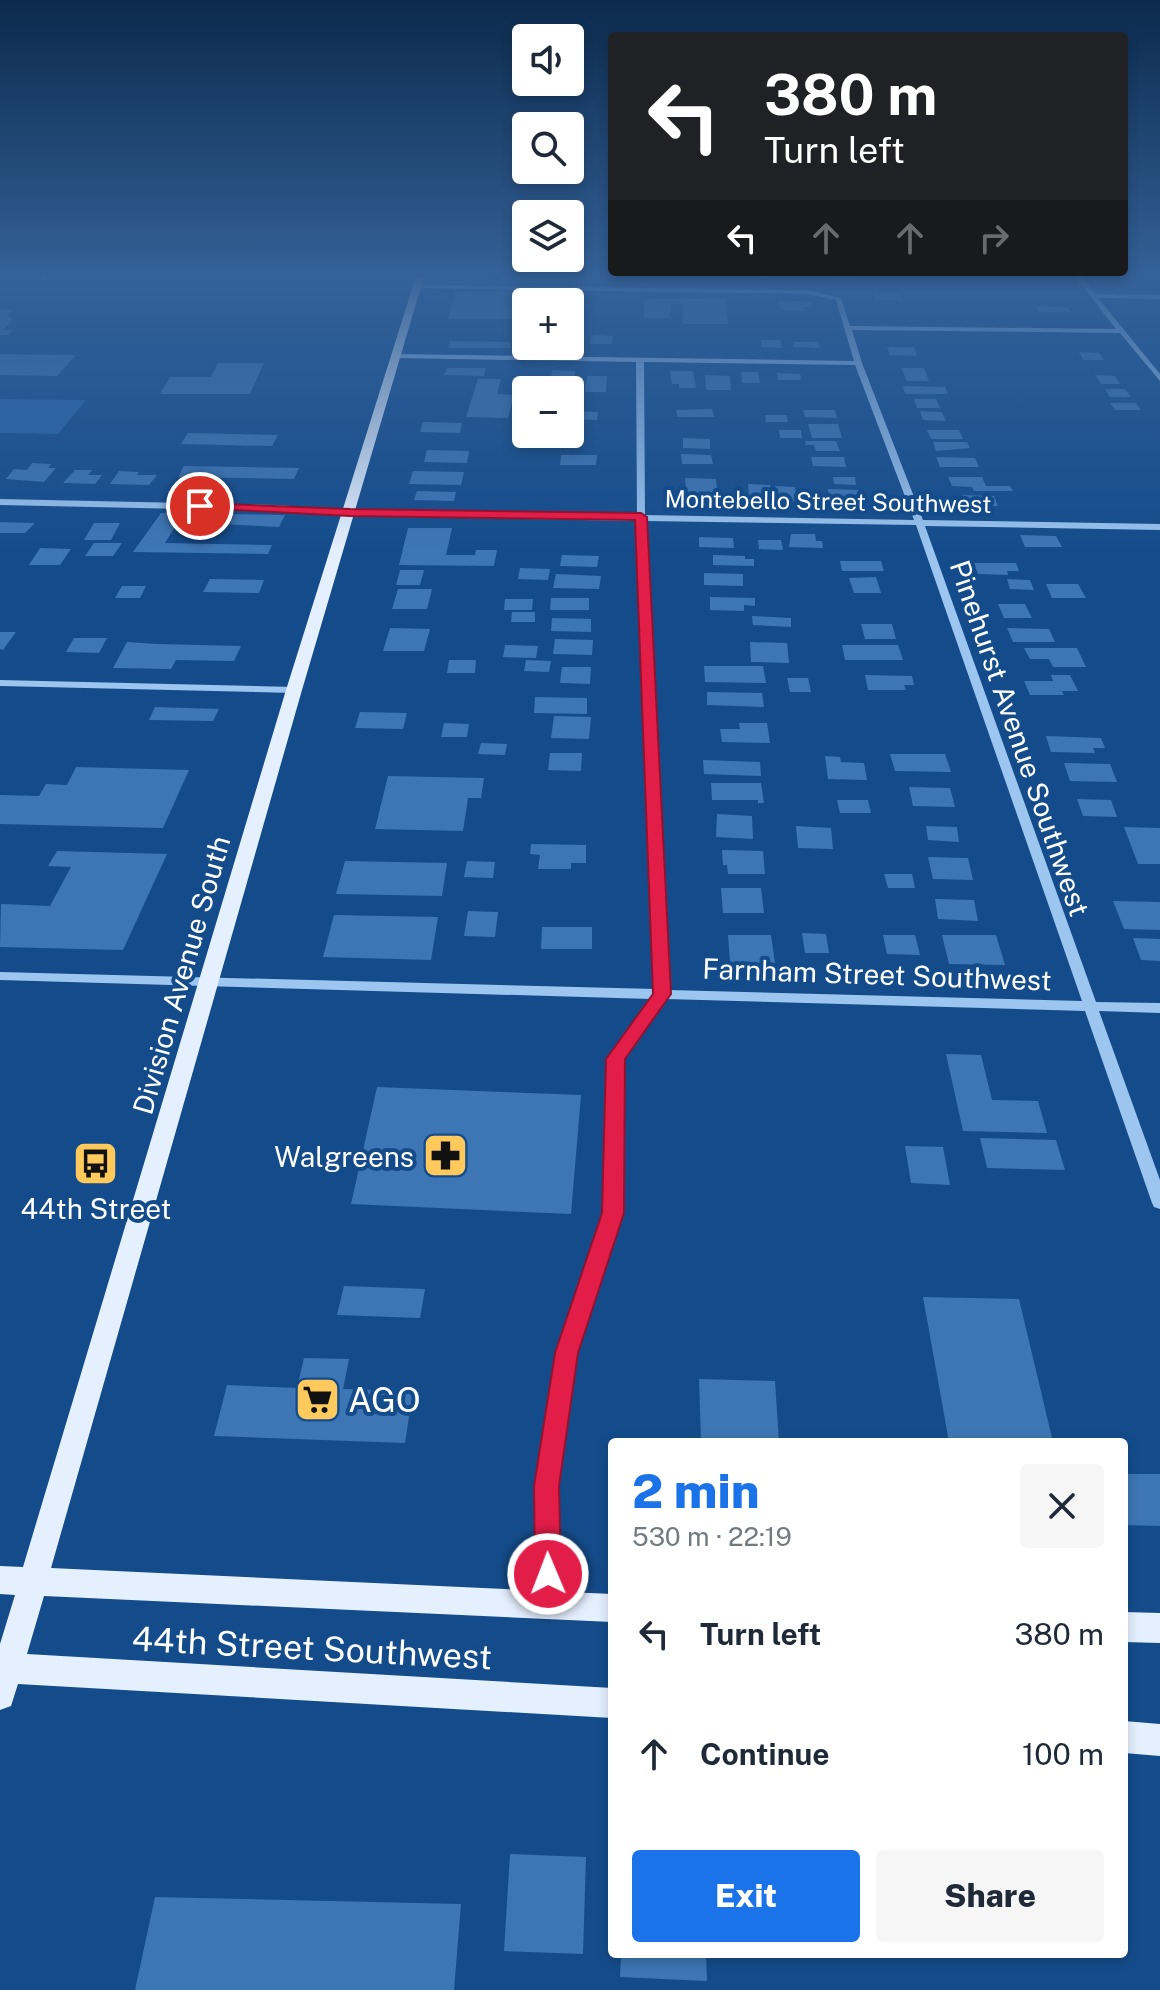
<!DOCTYPE html>
<html lang="en">
<head>
<meta charset="utf-8">
<style>
  body { margin:0; font-family:"Public Sans",sans-serif; background:#f6f6f7; color:#1f2937; height:100vh; display:flex; flex-direction:column; font-size:30px; white-space:nowrap }
  * { box-sizing:border-box; margin:0 }
  p { font-size:26px; color:#747a83 }
  .icon { flex:none; width:44px; height:44px; fill:none; stroke:currentColor; stroke-width:2; stroke-linecap:round; stroke-linejoin:round }
  .map { position:relative; flex:1; overflow:hidden }
  .panel { position:absolute; left:608px; top:1438px; width:520px; height:520px; display:flex; flex-direction:column; background:#fff; border-radius:8px; box-shadow:0 4px 12px #0003 }
  .panel>* { flex:none }
  .hud { position:absolute; left:608px; top:32px; width:520px; height:244px; border-radius:8px; box-shadow:0 4px 12px #0003; background:#202124; color:#fff; overflow:hidden }
  .buttons { position:absolute; left:512px; top:24px; display:grid; gap:16px }
  .buttons a { display:grid; place-items:center; width:72px; height:72px; border-radius:8px; background:#fff; box-shadow:0 4px 12px #0003; font-size:40px }
  .pin { position:absolute; display:grid; place-items:center; width:68px; height:68px; color:#fff; margin:-34px; border:4px solid #fff; border-radius:50%; box-shadow:0 2px 8px #0007 }
  .me { position:absolute; width:88px; margin:-44px; rotate:359deg; stroke-linejoin:round; filter:drop-shadow(0 0 6px #0008) }
  .turn { display:flex; align-items:center; gap:28px; height:168px; padding:0 24px; font-size:36px }
  .turn .icon { width:104px; height:104px; stroke-width:2.5 }
  .turn b { display:block; font-size:56px; line-height:68px }
  .lanes { display:flex; align-items:center; height:76px; padding:0 24px; background:#0003; justify-content:center; gap:40px; direction:ltr }
  .lanes .off { opacity:.35 }
  .round { display:grid; place-items:center; flex:none; width:84px; height:84px; border-radius:8px; background:#f6f6f7 }
  .overview { display:flex; align-items:center; justify-content:space-between; height:136px; padding:0 24px }
  h1 { font-size:48px; font-weight:800; line-height:60px; color:#1a73e8 }
  .button { display:flex; gap:16px; margin-top:auto; padding:16px 24px }
  .button a { flex:1; height:92px; border-radius:8px; background:#1a73e8; color:#fff; font-size:32px; font-weight:800; line-height:92px; text-align:center }
  .button a+a { background:#f6f6f7; color:#1f2937 }
  ul { padding:0; list-style:none }
  li { display:flex; align-items:center; gap:24px; height:120px; padding:0 24px }
  li div { flex:1 }
  li b { display:block; font-size:30px }
  li em { font-style:normal }
  .map>svg:first-child { display:block }
</style>
</head>
<body>
<div class="map">
<svg width="1160" height="1990" viewBox="0 0 1160 1990">
  <rect width="100%" height="100%" fill="#144c8b"/>
  <path fill="#2666aa" d="M0 399 86 400 58 434 0 433Z"/>
  <path fill="#3d76b4" d="M464 273H528L527 279 462 278Z
    M832 275H855L858 281H834Z
    M455 292H523L526 319H448Z
    M873 293 901 294 904 301 876 300Z
    M725 298 728 324H683L682 304H670V318H644V299Z
    M778 301 811 302 812 307H803L804 311 781 310Z
    M1036 306 1067 307 1071 312H1039Z
    M0 309 13 311 7 317H12L11 323 3 330H13L8 335H0Z
    M591 335 613 336 612 344H590Z
    M761 340H780L782 348 762 347Z
    M450 341 511 342 510 348H448Z
    M793 342H818L820 348 794 347Z
    M887 347H914L917 356 890 355Z
    M1079 352 1099 353 1104 360H1084Z
    M0 354 76 355 57 376 0 375Z
    M218 363H264L250 394H160L170 377H211Z
    M447 368H486L484 376 444 375Z
    M901 368H924L929 381H907Z
    M552 370 575 371 574 380H551Z
    M670 371H693L696 388H679V384H672Z
    M741 372H758L760 383H742Z
    M777 373 800 374 801 380H778Z
    M705 375 730 376 731 390H706Z
    M1095 375 1115 376 1120 384H1101Z
    M587 376H607L606 392H585Z
    M478 379H501L497 394 514 395 508 418 466 417Z
    M903 386 945 387 948 394H905Z
    M1105 389H1125L1131 397H1110Z
    M914 399H936L940 408H917Z
    M1110 403H1136L1141 410H1115Z
    M712 409 714 417H677L676 410Z
    M803 410H835L837 418 805 417Z
    M570 411 598 412 597 420 570 419Z
    M920 411 942 412 946 421 923 420Z
    M765 415H787L788 422H766Z
    M423 422 462 423 460 433 420 432Z
    M808 424H838L842 438H812Z
    M779 430H801L802 438H780Z
    M927 430H959L963 439H931Z
    M188 433 278 435 272 446 181 444Z
    M683 438 710 439V449L683 448Z
    M805 441H836L840 451H816L814 445H806Z
    M933 442H967L970 448 936 451Z
    M427 450 469 451 467 463 424 462Z
    M681 454 711 455 713 464H682Z
    M561 455H597L596 465H560Z
    M811 457H844L846 467 813 466Z
    M936 457 975 458 979 467H940Z
    M32 463 51 464 48 468H56L44 482 6 479 14 469 27 470Z
    M184 466 299 468 294 479 178 477Z
    M75 470H92L88 475H102L95 484 63 483Z
    M119 471 139 472 137 475H157L149 485 110 484Z
    M413 471 464 472 461 485 409 484Z
    M833 477H855L856 485 834 484Z
    M948 477H982L986 486H1010L1013 491H974L972 487 952 486Z
    M685 478 716 479 718 500H687Z
    M748 484 770 485 771 500H749Z
    M775 486 795 487 797 501H776Z
    M828 489 858 490 860 502H830Z
    M417 491 456 492 454 501 414 500Z
    M962 495 994 496 998 506 966 505Z
    M161 513 285 515 279 527 178 522 165 543 272 545 268 554 133 552Z
    M0 522 35 523 25 533H0Z
    M94 523H120L111 540H84Z
    M408 528H452L446 555H475L476 550H497L494 566 399 565Z
    M791 534H815L816 541H822L823 548 789 547Z
    M1020 535 1056 536 1062 547H1025Z
    M699 537 733 538 734 548 699 547Z
    M758 540H781L783 550 759 549Z
    M94 543H122L113 556H85Z
    M40 548 71 549 60 565H29Z
    M562 555 599 556 597 567 560 566Z
    M713 555 745 556V559H754V566L713 565Z
    M840 561H881L884 571H842Z
    M974 563H1016L1019 571H1007L1008 575 978 574Z
    M520 568 550 569 548 580 518 579Z
    M400 570H424L420 585H396Z
    M704 573 743 574V586L704 585Z
    M556 574 601 576 599 589 553 588Z
    M876 577 881 593H854L849 578Z
    M210 579 264 580 259 593 203 592Z
    M1007 579 1030 580 1034 590 1010 589Z
    M1046 584H1078L1086 598H1052Z
    M122 586H146L140 598H115Z
    M398 589H432L427 609H392Z
    M710 597 755 598V606L744 605V611L710 610Z
    M551 598H589V610H550Z
    M505 599H533L532 610H504Z
    M998 604H1025L1032 618H1004Z
    M512 612H535V622H511Z
    M752 616 791 618V627L753 625Z
    M552 618 591 619V632L551 631Z
    M861 624H892L896 639H865Z
    M390 628 430 629 424 651H383Z
    M1007 628 1049 629 1055 642H1013Z
    M0 632H16L3 650 0 649Z
    M74 638H107L99 653 66 652Z
    M555 639 593 640 592 655 553 654Z
    M127 642 157 644 241 646 234 661 176 660 171 669 113 668Z
    M750 642 787 643 789 663 751 662Z
    M505 645 538 646 536 658 503 657Z
    M842 645H898L903 660H845Z
    M1024 648H1077L1086 667H1053L1049 659H1030Z
    M449 660H476L475 673H447Z
    M526 660 551 661 549 672 524 671Z
    M704 666H763L766 683 705 682Z
    M562 667H591L590 684 560 683Z
    M865 675 912 676 914 685H904L906 690H868Z
    M1051 675H1070L1078 691H1062L1064 695H1030L1024 681H1053Z
    M787 678H808L811 692H790Z
    M707 692 762 693 764 707 707 705Z
    M535 697 587 698V714L534 713Z
    M155 707 219 709 213 721 149 720Z
    M360 712 407 713 403 729 355 728Z
    M554 716 591 717 589 739 551 738Z
    M444 723 469 724 467 737H441Z
    M739 723H767L770 743 722 742 720 729H740Z
    M1046 736 1101 738 1105 748H1093L1095 753 1051 752Z
    M481 743 507 744 505 755 478 754Z
    M550 753H582L581 771 548 770Z
    M890 754H945L951 772 895 771Z
    M825 756 840 757 841 762 864 763 867 780 828 779Z
    M703 760 760 762 761 776 704 774Z
    M1064 763 1110 764 1117 782 1070 781Z
    M76 767 189 770 163 828 0 824V795L39 796 46 784 67 785Z
    M388 776 484 778 481 798H468L463 831 375 829Z
    M711 783H761L764 803H758V800H712Z
    M909 787 950 788 955 807 913 806Z
    M1077 799 1111 800 1117 817 1083 816Z
    M837 800H868L871 813H840Z
    M717 814 752 816 753 839 716 837Z
    M796 826 831 828 833 849 798 848Z
    M926 826 957 827 959 842 928 840Z
    M1124 827 1160 828V864H1138Z
    M531 844 586 845V863H571V869H538L540 855 530 854Z
    M722 850 763 851 765 874H728L727 865H723Z
    M57 851 167 854 123 950 0 947 1 904 50 906 71 867 48 866Z
    M928 857 968 858 973 880 933 879Z
    M345 861 447 863 442 896 336 894Z
    M467 861 495 862 493 878 464 877Z
    M884 874H912L915 888H888Z
    M721 888H761L764 913H723Z
    M935 899 974 900 978 921 938 919Z
    M1113 901 1160 902V930L1124 929Z
    M468 911 498 912 495 937 464 936Z
    M334 915 438 917 431 960 323 957Z
    M542 927H592V949H541Z
    M802 933 826 934 829 953H805Z
    M728 935H771L775 963H730Z
    M883 935H915L920 955 887 954Z
    M942 935H996L1005 965 949 964Z
    M1133 938 1160 939V961L1141 960Z
    M946 1054 981 1055 992 1100 1038 1101 1047 1133 963 1131Z
    M377 1087 581 1095 571 1214 351 1204Z
    M980 1138 1056 1140 1065 1170 987 1168Z
    M905 1146 943 1147 950 1185 911 1183Z
    M344 1286 425 1289 420 1318 337 1315Z
    M923 1297 1019 1299 1053 1442H949Z
    M304 1358 349 1359 343 1389 413 1391 405 1443 214 1436 227 1385 297 1388Z
    M699 1379 775 1381 779 1442H701Z
    M1124 1474H1160V1526L1124 1525Z
    M510 1854 586 1857 583 1954 504 1951Z
    M155 1897 461 1904 454 1990H135Z
    M621 1954H706L707 1981 620 1977Z"/>
  <g fill="none" stroke-linecap="round" stroke-linejoin="round">
    <path fill="#9cc5f0" fill-rule="evenodd" d="M45 273H51L43 280H39Z
      M1072 273H1078L1095 294 1160 295V299L1098 298 1160 374V381L1120 333 852 330 862 363 923 520 1160 524V530L925 526 1096 1002 1160 1003V1013L1099 1011 1160 1180V1209L1154 1207 1152 1203 1085 1011 666 999 623 1060 621 1213 575 1353 556 1486 558 1605 555 1612 548 1615 541 1612 538 1605 536 1486 557 1353 605 1213 609 1059 651 999 0 980V972L655 989 637 521 350 516 276 511 0 505V499L276 505 350 510 637 515 636 362 396 358 392 356 396 354 854 361 836 300 806 294 417 288 415 285 806 290 841 298 850 326 1116 329ZM644 362 855 365 914 520 645 515ZM645 521 916 525 1082 1001 669 990Z
      M0 680 294 687 299 690 294 693 0 686Z"/>
    <path fill="#e5f0ff" fill-rule="evenodd" d="M417 273H425L302 690 51 1568 612 1594V1622L44 1596 27 1654 612 1688V1718L18 1684 11 1706 0 1710V1644L15 1595 0 1594V1566L23 1567 286 690Z
      M1124 1612 1160 1613V1643L1124 1642Z
      M1124 1721 1160 1724V1756L1124 1753Z"/>
  </g>
  <linearGradient id="sky" x2="0" y2="1"><stop stop-color="#0b2a4c"/><stop offset="0.5" stop-color="#346198"/><stop offset="1" stop-color="#346198" stop-opacity="0"/></linearGradient>
  <rect width="1160" height="551" fill="url(#sky)"/>
  <path fill="#e11d48" stroke="#92132f" stroke-width="2" d="M200 503 350 509 641 513 647 517 671 994 625 1059 624 1213 578 1353 559 1486 561 1574 557 1583 548 1587 538 1583 535 1574 534 1486 555 1353 602 1213 606 1059 653 994 635 520 350 516 196 508V504Z"/>
  <defs>
    <symbol id="pharmacy-square" viewBox="-11 -11 22 22"><rect x="-9" y="-9" width="18" height="18" rx="4" fill="#ffca5b" stroke="#144c8b"/><path d="M-2-6h4v4h4v4h-4v4h-4v-4h-4v-4h4Z" fill="#111"/></symbol>
    <symbol id="bus-square" viewBox="-11 -11 22 22"><rect x="-9" y="-9" width="18" height="18" rx="4" fill="#ffca5b" stroke="#144c8b"/><path d="M-5-6H5V4H4V6H2V4H-2V6H-4V4H-5ZM-3.5-4V0h7V-4ZM-3.5 1.2v1.5H-2V1.2ZM2 1.2v1.5H3.5V1.2Z" fill="#111"/></symbol>
    <symbol id="supermarket-square" viewBox="-11 -11 22 22"><rect x="-9" y="-9" width="18" height="18" rx="4" fill="#ffca5b" stroke="#144c8b"/><path d="M-6-5.5h2.5l.6 2H6L4.5 2H-2.5L-4.4-4H-6ZM-1.5 3.2a1.3 1.3 0 1 0 .1 0ZM3 3.2a1.3 1.3 0 1 0 .1 0Z" fill="#111"/></symbol>
  </defs>
  <g fill-rule="evenodd">
    <use href="#pharmacy-square" x="420" y="1130" width="51" height="51"/>
    <use href="#bus-square" x="70" y="1138" width="51" height="51"/>
    <use href="#supermarket-square" x="292" y="1374" width="51" height="51"/>
  </g>
  <g text-anchor="middle" dominant-baseline="central" stroke-width="8" stroke-linejoin="round" paint-order="stroke">
    <g font-size="24" fill="#fff" stroke="#144c8b">
      <text transform="translate(828 501) rotate(1)">Montebello Street Southwest</text>
    </g>
    <g font-size="28" fill="#fff" stroke="#144c8b">
      <text transform="translate(1020 738) rotate(71)">Pinehurst Avenue Southwest</text>
      <text transform="translate(877 974) rotate(2)">Farnham Street Southwest</text>
      <text transform="translate(181 975) rotate(-74)">Division Avenue South</text>
    </g>
    <g font-size="28" fill="#fff" stroke="#144c8b" text-anchor="end">
      <text x="414" y="1156">Walgreens</text>
      <text x="96" y="1208" text-anchor="middle">44th Street</text>
    </g>
    <g font-size="34" fill="#fff" stroke="#144c8b" text-anchor="start">
      <text x="348" y="1400">AGO</text>
    </g>
    <g font-size="34" fill="#fff" stroke="#144c8b">
      <text transform="translate(312 1648) rotate(3)">44th Street Southwest</text>
    </g>
  </g>
</svg>
<div class="buttons">
<a><svg class="icon" aria-label="sound" viewBox="0 0 24 24"><path d="M4 9h4l5-4v14l-5-4H4zM17 9q2 3 0 6"/></svg></a>
<a><svg class="icon" aria-label="search" viewBox="0 0 24 24"><circle cx="10" cy="10" r="6"/><path d="M15 15l6 6"/></svg></a>
<a><svg class="icon" aria-label="layers" viewBox="0 0 24 24"><path d="M12 4l9 5-9 5-9-5zM3 14l9 5 9-5"/></svg></a>
<a>+</a>
<a>−</a>
</div>
<div class="pin" style="left:200px;top:506px;background:#d93025"><svg class="icon" aria-label="arrive" viewBox="0 0 24 24"><path d="M6 21V4h12l-3 4 3 4H6"/></svg></div>
<svg class="me" style="left:548px;top:1574px" viewBox="-20 -20 40 40"><circle r="17" fill="#e11d48" stroke="#fff" stroke-width="3"/><path d="M0-11L8 9 0 5-8 9z" fill="#fff"/></svg>
<div class="hud">
<div class="turn"><svg class="icon" aria-label="left" viewBox="0 0 24 24"><path d="M17 20v-9H6M10 6l-5 5 5 5"/></svg><div><b>380 m</b>Turn left</div></div>
<div class="lanes"><svg class="icon" aria-label="left" viewBox="0 0 24 24"><path d="M17 20v-9H6M10 6l-5 5 5 5"/></svg><svg class="icon off" aria-label="ahead" viewBox="0 0 24 24"><path d="M12 20V5M6 11l6-6 6 6"/></svg><svg class="icon off" aria-label="ahead" viewBox="0 0 24 24"><path d="M12 20V5M6 11l6-6 6 6"/></svg><svg class="icon off" aria-label="right" viewBox="0 0 24 24"><path d="M7 20v-9h11M14 6l5 5-5 5"/></svg></div>
</div>
<section class="panel">
<div class="overview"><div><h1>2 min</h1><p>530 m · 22:19</p></div><a class="round"><svg class="icon" aria-label="close" viewBox="0 0 24 24"><path d="M6 6l12 12M18 6L6 18"/></svg></a></div>
<ul>
<li><svg class="icon" aria-label="left" viewBox="0 0 24 24"><path d="M17 20v-9H6M10 6l-5 5 5 5"/></svg><div><b>Turn left</b></div><em>380 m</em></li>
<li><svg class="icon" aria-label="ahead" viewBox="0 0 24 24"><path d="M12 20V5M6 11l6-6 6 6"/></svg><div><b>Continue</b></div><em>100 m</em></li>
</ul>
<div class="button"><a>Exit</a><a>Share</a></div>
</section>
</div>
</body>
</html>
